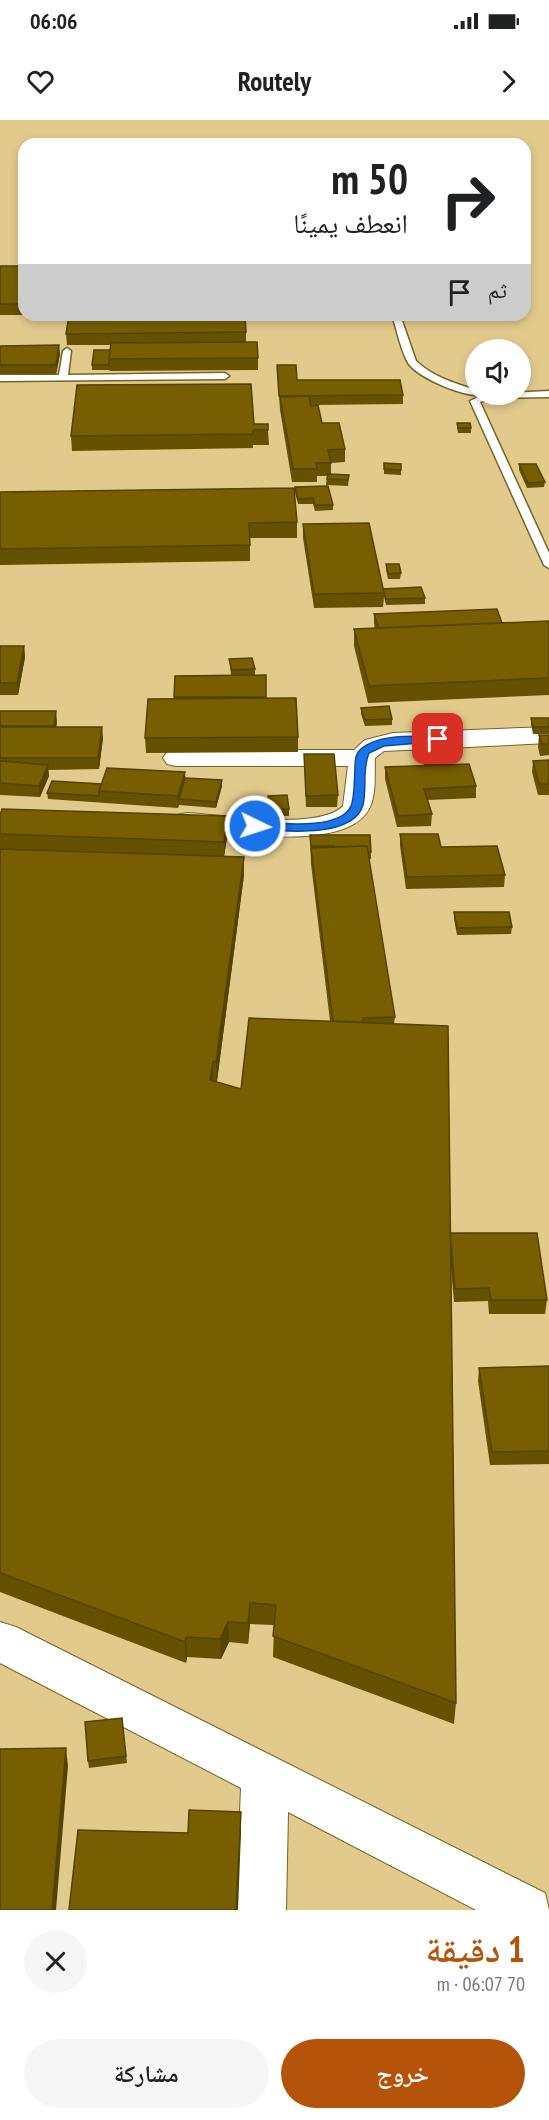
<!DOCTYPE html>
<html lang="ar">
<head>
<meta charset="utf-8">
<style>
  body { margin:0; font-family:"PT Sans Narrow","Noto Naskh Arabic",sans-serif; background:#f6f6f6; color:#202124; direction:rtl; height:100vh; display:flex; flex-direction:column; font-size:22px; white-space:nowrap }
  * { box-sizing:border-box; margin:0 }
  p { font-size:20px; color:#757577 }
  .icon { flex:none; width:33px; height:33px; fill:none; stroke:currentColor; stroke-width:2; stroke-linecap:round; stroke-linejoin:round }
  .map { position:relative; height:1790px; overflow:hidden; direction:ltr }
  .panel { display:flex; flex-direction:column; background:#fff; flex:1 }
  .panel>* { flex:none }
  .hud { position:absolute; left:18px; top:18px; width:513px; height:183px; border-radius:18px; box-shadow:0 3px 9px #0003; direction:rtl; background:#fff; color:#202124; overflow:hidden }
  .controls { position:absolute; left:465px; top:219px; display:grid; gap:12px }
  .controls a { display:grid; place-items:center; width:66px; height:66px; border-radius:50%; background:#fff; box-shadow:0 3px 9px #0003; font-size:30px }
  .pin { position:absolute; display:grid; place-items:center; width:51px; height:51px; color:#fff; margin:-26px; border-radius:12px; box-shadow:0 3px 9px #0006 }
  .me { position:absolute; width:66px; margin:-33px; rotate:94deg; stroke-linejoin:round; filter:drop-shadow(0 0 4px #0008) }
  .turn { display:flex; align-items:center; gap:21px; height:126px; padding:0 24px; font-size:27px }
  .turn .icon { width:78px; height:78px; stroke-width:2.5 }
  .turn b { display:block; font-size:42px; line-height:51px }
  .then { display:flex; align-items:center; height:57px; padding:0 24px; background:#0003; gap:12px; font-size:22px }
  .round { display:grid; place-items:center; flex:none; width:63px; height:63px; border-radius:32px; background:#f6f6f6 }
  .head { display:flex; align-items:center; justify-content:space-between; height:102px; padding:0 24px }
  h1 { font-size:36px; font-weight:600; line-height:45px; color:#b45309 }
  .action { display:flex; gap:12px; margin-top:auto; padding:12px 24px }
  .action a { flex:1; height:69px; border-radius:36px; background:#b45309; color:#fff; font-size:24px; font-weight:600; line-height:69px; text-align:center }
  .action a+a { background:#f6f6f6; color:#202124 }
  .status { display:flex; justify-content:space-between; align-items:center; height:42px; padding:0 30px; background:#fff; direction:ltr }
  .status svg { height:16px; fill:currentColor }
  header { display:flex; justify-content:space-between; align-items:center; height:78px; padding:0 24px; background:#fff; font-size:27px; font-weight:600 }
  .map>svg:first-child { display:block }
</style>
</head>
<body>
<div class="status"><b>06:06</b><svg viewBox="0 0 49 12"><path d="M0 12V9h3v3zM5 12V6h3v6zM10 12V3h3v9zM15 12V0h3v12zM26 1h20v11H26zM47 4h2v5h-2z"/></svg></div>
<header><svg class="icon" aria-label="forward" viewBox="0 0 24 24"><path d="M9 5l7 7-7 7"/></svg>Routely<svg class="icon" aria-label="heart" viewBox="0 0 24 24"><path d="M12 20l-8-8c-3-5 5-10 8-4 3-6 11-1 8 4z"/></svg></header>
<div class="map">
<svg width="549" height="1790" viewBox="0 0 549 1790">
  <rect width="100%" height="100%" fill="#e2ca8c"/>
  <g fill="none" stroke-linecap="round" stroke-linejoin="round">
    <defs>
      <path id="service" d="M392 195H400L416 241C433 257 454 263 476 270V274L479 275C462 276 415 257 407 241 400 227 397 210 392 195Z
        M67 228 71 231 68 255 225 253 229 256 225 259 0 261V255H59L63 231Z
        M549 271V277L493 278 480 282 549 433V448L544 445 470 281 485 274Z"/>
      <path id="minor" d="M549 607V623L384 631 375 638C374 654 377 674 369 689 345 733 231 712 187 709L177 707 173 701 177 695 187 693C223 695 319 711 343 686L348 646H176L167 644 163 638 167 632 176 630H354L365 620 393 613Z
        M0 1502 16 1507 545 1773 549 1790H476L288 1692 286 1790H236L241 1668 0 1543Z"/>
    </defs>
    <use href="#service" stroke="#786325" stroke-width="3"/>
    <use href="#minor" stroke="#786325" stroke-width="2"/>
    <use href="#service" fill="#fff" fill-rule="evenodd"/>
    <use href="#minor" fill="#fff" fill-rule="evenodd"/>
  </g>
  <path fill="#665100" d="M0 146H24V195H38H0Z
    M246 212V222L258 238V250L110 251 109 250H92V245L110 230V225H67L66 214Z
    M0 226 60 234 56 254H0Z
    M277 245 297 260 403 275V284L311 285 322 303 345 329V342L331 343V354L349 355 348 366 326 365 327 356H317V362H292L280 290Z
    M457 303 471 308V313H458L457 308Z
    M254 304 268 310 269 325H253V328L72 331 71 316Z
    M401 344V355L384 354V349Z
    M519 344 545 362 544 367 527 368 519 350Z
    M295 367 333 385V390L315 391 313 384H298L295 373Z
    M0 372 297 402V418H250V441L0 445Z
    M303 404 383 470 425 478V484L386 485 384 477 383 487 314 488 303 418Z
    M386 444 401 453 400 459H388L386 449Z
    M374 494 502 503 549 501V575L368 583 354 526V509H375L374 504Z
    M0 526H24L25 537 18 575H0Z
    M229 539 255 549V555H266V578L298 617V632L146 633 145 618 174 579 175 556 231 555Z
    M361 588 392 599V605L365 606 361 594Z
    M0 591 57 602 56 607 103 618 99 649 48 650 49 656 40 677 0 675Z
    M531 598H549V614H533L531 604Z
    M539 615H549V635L540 636 538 627Z
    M421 628 452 639V644L476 666V678L428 680 432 694 431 706 397 707 385 659V647L424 646 421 634Z
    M304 634 338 675 337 687H306Z
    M549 640V675H538L532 652 533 641Z
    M185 658 222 660V666L216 688 179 685 178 688 48 679 47 673 101 664Z
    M268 676 289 689V696H271Z
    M0 695 227 696 228 712 224 736 244 755 217 961H214L241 969 330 901 311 744 310 715 371 732V739H369L395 897 394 904 450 1113 547 1180 545 1194H489L488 1181 454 1182 451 1149 456 1583 454 1604 273 1537 274 1505 250 1504 248 1524 229 1522 221 1539 187 1537 186 1543 0 1472Z
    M400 714 441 727 505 755 504 767 406 769 400 726Z
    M454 792 512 807 511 814 457 815 454 799Z
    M549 1246V1344L490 1345 478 1261 479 1248Z
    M122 1598 127 1643 89 1648 88 1641Z"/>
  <path fill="#534200" d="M59 225 60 234 56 254V245Z
    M24 526 25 537 18 575 17 563Z
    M56 591 57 602 55 617 54 606Z
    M102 607 103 618 99 649 98 638Z
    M48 645 49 656 40 677 39 666Z
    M185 652 186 664 179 679 178 688V676Z
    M222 660V666L216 688V682Z
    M227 696 228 712 224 737V722Z
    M244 737V755L217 961 216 942Z
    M213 942V961L210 960Z
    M250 1483V1504L248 1524V1503Z
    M228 1502 229 1522 221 1539 220 1519Z
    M186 1517 187 1537 186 1543 185 1522Z
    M66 1628 68 1646 56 1790H52Z
    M241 1692V1712L238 1790H236Z"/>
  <path fill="#775e00" stroke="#534200" stroke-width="1.5" d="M0 146H24V184H0Z
    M69 195H245L246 212 66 214Z
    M257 222 258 238 109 239 111 223Z
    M59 225 56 245H0V226Z
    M94 230H110L109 245H92Z
    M277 245H296L297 260H400L403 275 279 276Z
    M251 264 254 304H268V310H253V314L71 316 77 265Z
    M309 276 311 286 318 285 322 303H339L345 329 328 330 331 343H316L317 349H293L280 277Z
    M457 303H470L471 308H458Z
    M384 343 401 344V350L384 349Z
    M519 344H536L545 362 528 363Z
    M328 354 349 355 348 360 327 359Z
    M328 366 333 385H315L313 378 298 379 295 367Z
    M294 368 297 402 249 403 250 425 0 429V372Z
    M369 403 384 473 314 474 303 404Z
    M386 444H399L401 453 388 454Z
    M421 467 425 478 386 479 383 469Z
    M497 489 502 503 379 508 374 494Z
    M549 501V558L369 566 354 509Z
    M0 526H24L17 563H0Z
    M252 538 255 549 232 550 229 539Z
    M266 555V577H174L175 556Z
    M296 578 298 617 145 618 148 579Z
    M389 586 392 599 365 600 361 588Z
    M0 591H56L54 606H0Z
    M531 598H549V607H533Z
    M0 607H102L98 638H0Z
    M539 615H549V624H542Z
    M449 626 452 639 425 640 421 628Z
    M304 634H334L338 675 306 676Z
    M549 640V664H539L533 641Z
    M0 641 48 645 39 666 0 663Z
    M469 644 476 666 424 669 432 694 398 696 385 647Z
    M107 648 185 652 178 676 99 671Z
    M185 658 222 660 216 682 179 679Z
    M52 661 101 664 99 671V676L47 673Z
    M287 675 289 689 271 690 268 676Z
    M2 689 227 696 224 722 0 714V695Z
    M400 714H438L441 727 497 726 505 755 407 757Z
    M310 715H370L371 732H368L367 726 334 727V726H311Z
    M367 726 395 897 363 898V902L333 901 311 728Z
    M0 729 244 737 216 942H213L210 960 241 969 249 898 448 906 456 1583 273 1516 276 1485 250 1483 248 1503 228 1502 220 1519 186 1517 185 1522 0 1453Z
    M454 792H509L512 807 457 808Z
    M450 1113H537L547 1180H491L489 1168 455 1169Z
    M549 1246V1331L492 1332 479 1248Z
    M122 1598 126 1636 88 1641 85 1602Z
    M66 1628 52 1790H0V1629Z
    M189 1690 241 1692 236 1790H69L78 1710 188 1713Z"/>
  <path fill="#1a73e8" stroke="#114b97" stroke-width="1.5" d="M438 616 442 617V621L384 626 369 633C362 649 367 668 363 685 353 719 282 711 255 709L249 706 255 702C277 703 340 711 351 686 355 676 354 660 355 649 355 642 355 633 362 628 382 613 414 617 438 616Z"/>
</svg>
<div class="controls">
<a><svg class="icon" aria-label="sound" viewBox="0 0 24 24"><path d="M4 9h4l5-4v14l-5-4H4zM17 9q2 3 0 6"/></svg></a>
</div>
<div class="pin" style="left:438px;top:619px;background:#d93025"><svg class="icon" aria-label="arrive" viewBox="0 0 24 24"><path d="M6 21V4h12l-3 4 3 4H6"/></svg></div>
<svg class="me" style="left:255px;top:706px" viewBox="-20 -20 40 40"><circle r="17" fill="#1a73e8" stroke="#fff" stroke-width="3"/><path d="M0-11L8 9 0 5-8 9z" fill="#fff"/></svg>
<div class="hud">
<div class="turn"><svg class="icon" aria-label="right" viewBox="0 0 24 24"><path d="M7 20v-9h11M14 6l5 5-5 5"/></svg><div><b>50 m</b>انعطف يمينًا</div></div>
<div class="then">ثم<svg class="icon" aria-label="arrive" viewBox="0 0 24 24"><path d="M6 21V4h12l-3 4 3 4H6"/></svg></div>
</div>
</div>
<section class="panel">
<div class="head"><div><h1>1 دقيقة</h1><p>70 m · 06:07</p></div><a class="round"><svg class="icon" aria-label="close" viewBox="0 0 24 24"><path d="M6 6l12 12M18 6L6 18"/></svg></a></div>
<div class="action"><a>خروج</a><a>مشاركة</a></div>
</section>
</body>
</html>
